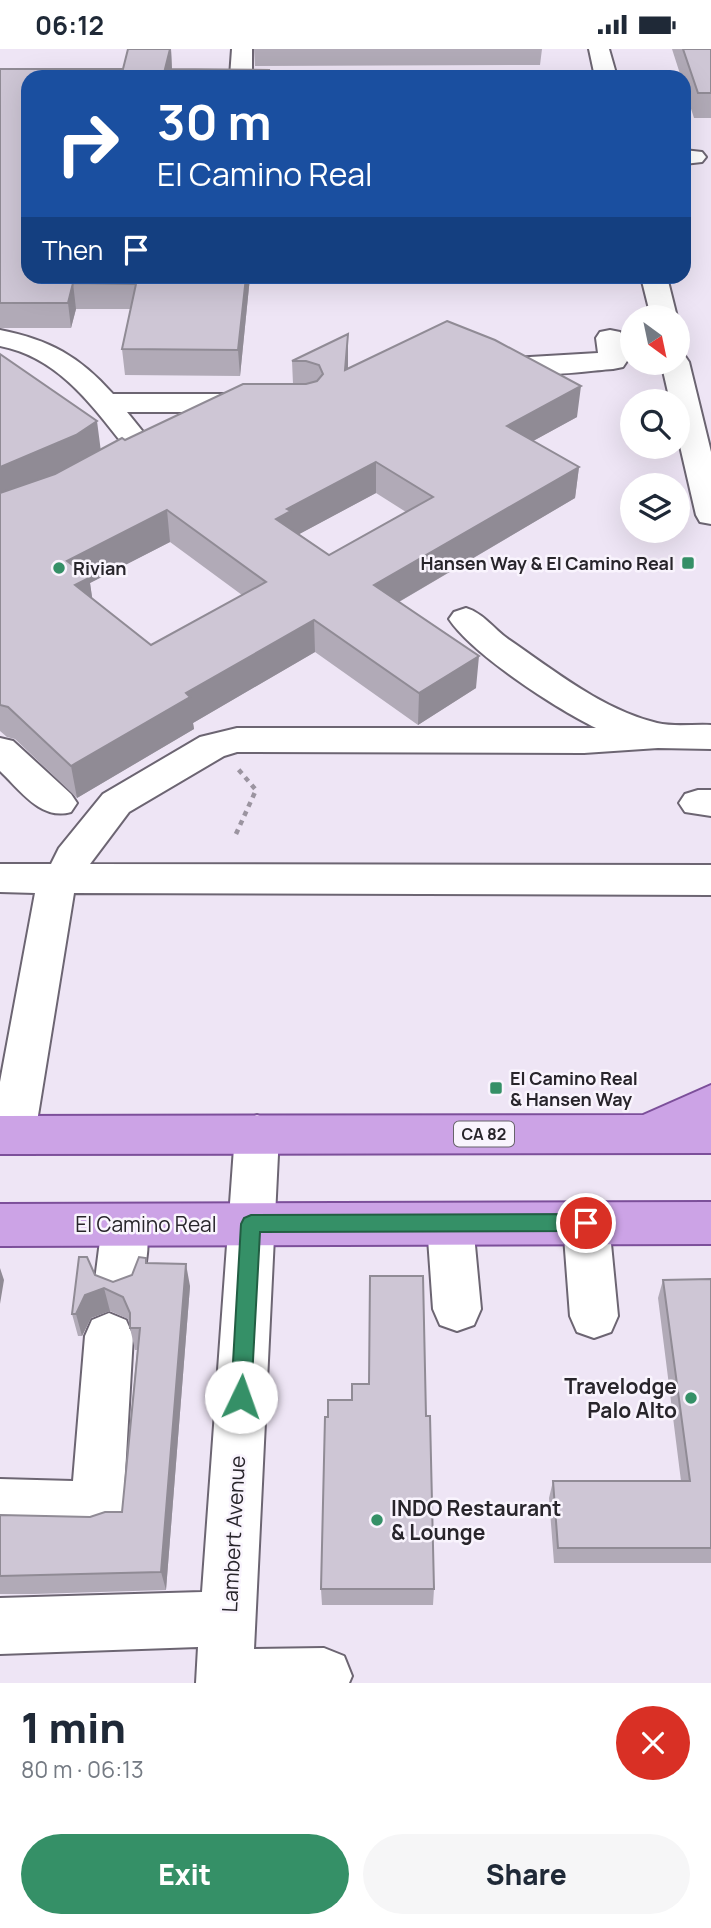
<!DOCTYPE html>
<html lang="en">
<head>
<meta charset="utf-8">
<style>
  body { margin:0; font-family:Manrope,sans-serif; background:#f6f6f7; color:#1f2937; height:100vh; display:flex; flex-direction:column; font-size:26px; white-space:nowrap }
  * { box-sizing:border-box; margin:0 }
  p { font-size:23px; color:#747a83 }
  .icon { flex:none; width:38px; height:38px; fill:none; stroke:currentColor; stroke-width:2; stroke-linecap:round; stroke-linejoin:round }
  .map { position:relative; height:1634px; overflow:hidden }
  .side { display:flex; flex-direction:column; background:#fff; flex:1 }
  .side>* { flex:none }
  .banner { position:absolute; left:21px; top:21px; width:670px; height:214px; border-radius:21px; box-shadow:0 7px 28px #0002; background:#1a4fa0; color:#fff; overflow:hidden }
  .needle { width:46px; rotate:147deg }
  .controls { position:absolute; left:620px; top:256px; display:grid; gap:14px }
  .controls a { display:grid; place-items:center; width:70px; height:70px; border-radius:50%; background:#fff; box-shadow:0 7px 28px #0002; font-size:35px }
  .pin { position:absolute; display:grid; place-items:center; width:60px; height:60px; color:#fff; margin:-30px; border:4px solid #fff; border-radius:50%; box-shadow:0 2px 7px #0007 }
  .me { position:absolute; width:77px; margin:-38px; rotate:3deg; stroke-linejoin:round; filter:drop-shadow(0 0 5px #0008) }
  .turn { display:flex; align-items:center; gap:24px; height:147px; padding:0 21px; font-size:32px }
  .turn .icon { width:91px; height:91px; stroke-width:2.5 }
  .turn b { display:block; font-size:49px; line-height:60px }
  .then { display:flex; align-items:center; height:66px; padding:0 21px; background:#0003; gap:14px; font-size:26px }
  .round { display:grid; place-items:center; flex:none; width:74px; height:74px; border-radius:37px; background:#f6f6f7 }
  .summary { display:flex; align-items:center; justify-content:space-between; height:119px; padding:0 21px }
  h1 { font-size:42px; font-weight:800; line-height:52px }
  .button { display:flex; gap:14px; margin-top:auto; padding:14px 21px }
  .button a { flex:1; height:80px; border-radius:42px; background:#359067; color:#fff; font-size:28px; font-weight:800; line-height:80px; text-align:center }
  .button a+a { background:#f6f6f7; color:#1f2937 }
  .status { display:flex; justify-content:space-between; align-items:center; height:49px; padding:0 35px; background:#fff; direction:ltr }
  .status svg { height:19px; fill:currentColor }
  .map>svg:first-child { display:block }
</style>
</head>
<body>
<div class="status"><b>06:12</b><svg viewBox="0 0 49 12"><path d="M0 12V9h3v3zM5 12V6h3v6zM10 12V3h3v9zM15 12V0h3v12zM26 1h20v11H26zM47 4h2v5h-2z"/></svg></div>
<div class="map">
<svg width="711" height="1634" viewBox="0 0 711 1634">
  <rect width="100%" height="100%" fill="#eee5f5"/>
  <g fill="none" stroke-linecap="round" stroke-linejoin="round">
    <defs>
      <path id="minor" d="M232 0H252V28H230Z
        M589 0H609L617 28H595Z
        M684 101 702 103 706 108 702 113 684 115Z
        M641 228H667L677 268H651Z
        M0 281C50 291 79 307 113 345H256L266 348 270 354 266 360 256 363H127L152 394C139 413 115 431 91 425L87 419 91 413 122 394C88 351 56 308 0 297Z
        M610 281 620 283 624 289 627 312 623 318 613 320C581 322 495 337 475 308L479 302 489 300 513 309 598 304 596 289 600 283Z
        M677 305 685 307 689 313 711 403V475L700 473 696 466 677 384V352H670L661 313H677Z
        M466 559C483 564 494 580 508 590 555 622 601 660 657 674 674 678 694 675 711 676V700L658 699 584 704 237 703 224 707 129 763 90 815 711 816V846L74 844 35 1085 29 1098 13 1104 0 1099V1033L35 844 0 843V815H51L59 799 103 745 200 688 237 679H596C557 660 473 606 449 570L454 563Z
        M0 689 13 692 71 745 77 754 71 763C41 772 20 741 0 722Z
        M698 741H711V767L685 763 679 754 685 745Z
        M257 1066 273 1072 279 1085 254 1600 324 1599 344 1607 352 1627 349 1634H196L198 1598 0 1605V1549L202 1543 235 1085 241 1072Z
        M586 1153 602 1159 609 1174 618 1267 611 1283 594 1289 577 1283 570 1267 563 1174 570 1159Z
        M450 1154 466 1160 473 1175 481 1260 474 1276 457 1282 440 1276 433 1260 427 1175 434 1160Z
        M125 1155 141 1161C153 1186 147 1222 136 1246L119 1253 102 1246 95 1231 102 1176 109 1161Z
        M109 1264 126 1271 133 1287 123 1459 116 1478 97 1485 0 1482V1430L73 1432 85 1287 92 1271Z"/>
      <path id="major" d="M711 1036V1104L0 1105V1067L643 1066Z
        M711 1153V1195L0 1197V1155Z"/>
    </defs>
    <use href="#minor" stroke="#6c6572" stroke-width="4"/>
    <use href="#major" stroke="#7c4f9a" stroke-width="4"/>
    <path stroke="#9b94a0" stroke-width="4.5" stroke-dasharray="5 5" stroke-linecap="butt" d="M236 785 256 741 238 720"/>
    <use href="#minor" fill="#fff" fill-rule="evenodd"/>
    <use href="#major" fill="#cca3e6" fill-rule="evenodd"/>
  </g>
  <path fill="#b1aab7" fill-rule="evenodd" d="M171 0 172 20 269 21V28H28L250 228 240 327 125 326 122 300 131 260H76L71 279H0V20H123Z
    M254 0H542L540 16 255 17Z
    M672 0H711V69H694L684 38V28H681Z
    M348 285V320L577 368 533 392 579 418 575 449 399 553 476 639 418 676 315 603 193 674 194 680 77 749 15 690 7 688 0 682V305L101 401 125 391 293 335 292 312ZM376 444 406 463 329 506 299 485ZM170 493 242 546 151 596 92 549 90 534Z
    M146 1209 147 1214 190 1237 166 1541 34 1545H0V1466L90 1468 122 1463 137 1301H135L128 1270 110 1262 91 1269 82 1287H78L72 1265 95 1226 113 1233 132 1226Z
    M711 1230V1514H554L549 1449 553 1432H681L658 1249 663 1231Z
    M426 1367 434 1540 433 1556H322L321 1540 328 1368Z"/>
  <path fill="#908b95" d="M171 0 172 22 165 20Z
    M246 228H250L240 327 238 301Z
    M73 234 76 260 71 279 68 254Z
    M348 285V316L346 352 345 321Z
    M581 337 577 368 504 408 507 377Z
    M97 372 101 403 0 452V418Z
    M376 413V444L292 489 276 470 287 460Z
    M579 418 575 449 373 568 374 536Z
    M167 461 170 493 90 534 94 561 81 568 67 512Z
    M314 571 315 603 193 674 194 680 77 749 71 717 186 644Z
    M479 607 476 639 418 676 419 644Z
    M186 1215 190 1237 166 1541 161 1523Z
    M0 1219 4 1231 0 1255Z
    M104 1239 110 1262 91 1269 82 1287 76 1265 85 1246Z"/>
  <path fill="#cec6d5" stroke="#908b95" stroke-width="2" fill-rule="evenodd" d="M128 0H170L165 20 269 21 268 28H28V228H246L238 301 122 300 136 235 73 234 68 254H0V20H123Z
    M683 0H711V44H698Z
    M447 272 495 291 581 337 507 377 579 418 374 536 479 607 419 644 314 571 186 644 190 648 71 717 8 658 0 656V444L55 425 122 389 125 391 243 335H306L317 332 323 325 319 316 306 312H292L348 285 345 321ZM376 413 433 448 329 506 276 470 291 462 287 460ZM167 461 266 533 151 596 75 536 89 529 67 512Z
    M0 305 97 372 76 386 0 418Z
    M79 1208H87L95 1226 113 1233 132 1226 139 1208 146 1209V1214L186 1215 161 1523 0 1527V1466L90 1468 105 1463H122L140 1279H130V1264L123 1248 104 1239 85 1246 76 1265H72Z
    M370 1227H423L426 1367H430L434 1540H321L325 1368H328V1351H352V1335H369Z
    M711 1230V1499H558L553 1432H690L663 1231Z"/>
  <path fill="#359067" stroke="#225e43" stroke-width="2" d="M586 1165 593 1168 596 1174 593 1180 586 1182 260 1183 251 1348 248 1355 241 1357 234 1355 231 1348 241 1175 244 1169 251 1166Z"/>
  <g fill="#359067" stroke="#f9f4fd" stroke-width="2.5">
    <rect x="681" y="507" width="14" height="14" rx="3.5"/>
    <circle cx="59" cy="519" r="7"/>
    <rect x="489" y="1032" width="14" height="14" rx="3.5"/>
    <circle cx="691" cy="1349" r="7"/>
    <circle cx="377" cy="1471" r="7"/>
  </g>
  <g text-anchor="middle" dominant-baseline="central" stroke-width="5" stroke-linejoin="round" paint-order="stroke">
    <rect fill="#f9f4fd" stroke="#67636a" stroke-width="2" x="454" y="1072.5" width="60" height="25" rx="5"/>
    <g font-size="16" font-weight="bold" fill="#28252b">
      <text x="484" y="1085">CA 82</text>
    </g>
    <g font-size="18" font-weight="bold" fill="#28252b" stroke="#f9f4fd" text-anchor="start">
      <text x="674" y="514" text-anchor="end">Hansen Way &amp; El Camino Real</text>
      <text x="73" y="519">Rivian</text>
      <text x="510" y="1029">El Camino Real<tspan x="510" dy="21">&amp; Hansen Way</tspan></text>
    </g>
    <g font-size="21" fill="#28252b" stroke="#f9f4fd">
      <text x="146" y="1175">El Camino Real</text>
      <text transform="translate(233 1485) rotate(-87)">Lambert Avenue</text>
    </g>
    <g font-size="21" font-weight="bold" fill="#28252b" stroke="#f9f4fd" text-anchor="end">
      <text x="677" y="1337">Travelodge<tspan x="677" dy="24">Palo Alto</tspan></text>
      <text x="391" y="1459" text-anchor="start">INDO Restaurant<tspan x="391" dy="24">&amp; Lounge</tspan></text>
    </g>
  </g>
</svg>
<div class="controls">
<a><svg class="needle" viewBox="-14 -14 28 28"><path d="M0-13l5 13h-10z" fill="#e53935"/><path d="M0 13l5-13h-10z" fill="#747a83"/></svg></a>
<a><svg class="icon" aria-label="search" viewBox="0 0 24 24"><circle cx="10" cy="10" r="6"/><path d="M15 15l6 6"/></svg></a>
<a><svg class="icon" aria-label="layers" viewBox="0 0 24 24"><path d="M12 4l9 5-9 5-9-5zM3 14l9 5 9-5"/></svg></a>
</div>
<div class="pin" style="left:586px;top:1174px;background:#d93025"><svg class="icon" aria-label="arrive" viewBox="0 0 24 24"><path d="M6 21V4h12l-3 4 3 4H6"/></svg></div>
<svg class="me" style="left:241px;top:1348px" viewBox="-20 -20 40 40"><circle r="19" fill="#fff"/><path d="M0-13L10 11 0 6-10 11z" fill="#359067"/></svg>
<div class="banner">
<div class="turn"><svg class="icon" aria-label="right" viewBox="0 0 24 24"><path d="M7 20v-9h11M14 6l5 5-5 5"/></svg><div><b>30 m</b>El Camino Real</div></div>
<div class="then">Then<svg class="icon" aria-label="arrive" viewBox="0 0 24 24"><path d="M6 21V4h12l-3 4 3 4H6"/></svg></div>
</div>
</div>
<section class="side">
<div class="summary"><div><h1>1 min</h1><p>80 m · 06:13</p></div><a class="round" style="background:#d93025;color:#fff"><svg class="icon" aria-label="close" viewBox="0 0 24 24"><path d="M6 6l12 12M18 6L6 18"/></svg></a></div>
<div class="button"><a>Exit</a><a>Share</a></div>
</section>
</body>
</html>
